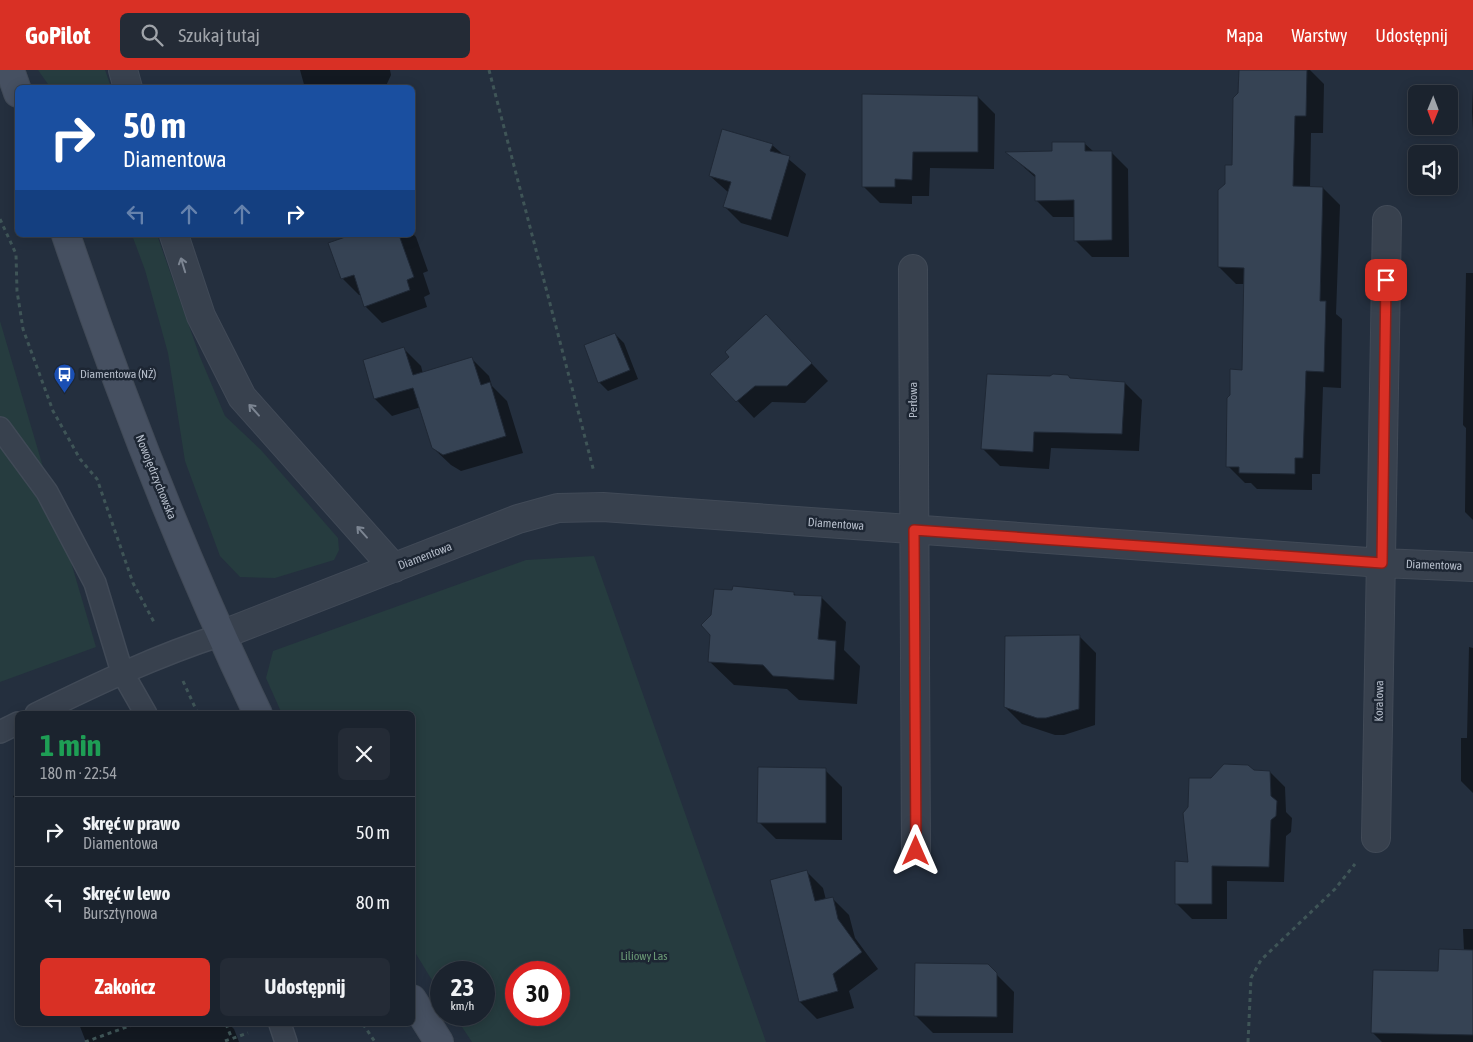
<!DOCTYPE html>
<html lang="pl">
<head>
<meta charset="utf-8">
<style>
  body { margin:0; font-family:"Asap Condensed",sans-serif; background:#242b36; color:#f1f3f6; height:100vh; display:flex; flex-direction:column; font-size:19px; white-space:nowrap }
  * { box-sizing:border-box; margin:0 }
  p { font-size:16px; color:#a0a4aa }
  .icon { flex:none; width:28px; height:28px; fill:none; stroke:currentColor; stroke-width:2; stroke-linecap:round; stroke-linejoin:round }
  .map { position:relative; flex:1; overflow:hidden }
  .panel { position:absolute; left:15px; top:641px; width:400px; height:315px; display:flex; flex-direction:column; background:#1b232e; border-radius:8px; box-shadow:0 2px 12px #0003,0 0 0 1px #39404a }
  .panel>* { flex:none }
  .guide { position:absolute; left:15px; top:15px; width:400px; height:152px; border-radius:8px; box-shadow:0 2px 12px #0003,0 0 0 1px #39404a; background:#1a4fa0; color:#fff; overflow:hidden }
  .needle { width:32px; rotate:181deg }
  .buttons { position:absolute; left:1408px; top:15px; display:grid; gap:10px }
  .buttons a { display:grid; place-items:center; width:50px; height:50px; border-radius:8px; background:#1b232e; box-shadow:0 2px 12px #0003,0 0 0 1px #39404a; font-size:25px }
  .speed { position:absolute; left:430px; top:891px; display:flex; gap:10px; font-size:25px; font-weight:700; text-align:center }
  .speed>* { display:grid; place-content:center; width:65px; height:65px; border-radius:50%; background:#1b232e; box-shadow:0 2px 12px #0003,0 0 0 1px #39404a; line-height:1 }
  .speed small { font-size:12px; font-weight:400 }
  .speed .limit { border:8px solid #d22; background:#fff; color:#111 }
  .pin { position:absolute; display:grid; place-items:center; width:42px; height:42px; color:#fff; margin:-21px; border-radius:10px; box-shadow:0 2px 8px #0006 }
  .me { position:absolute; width:55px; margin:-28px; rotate:0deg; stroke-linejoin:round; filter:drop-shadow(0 0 4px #0008) }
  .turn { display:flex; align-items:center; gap:18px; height:105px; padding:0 25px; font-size:22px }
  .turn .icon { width:65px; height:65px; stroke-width:2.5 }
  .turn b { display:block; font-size:35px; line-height:42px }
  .lanes { display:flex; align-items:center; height:48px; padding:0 25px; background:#0003; justify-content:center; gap:25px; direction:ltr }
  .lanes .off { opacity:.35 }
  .round { display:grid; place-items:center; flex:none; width:52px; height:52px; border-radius:8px; background:#242b36 }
  .head { display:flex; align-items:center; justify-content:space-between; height:85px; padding:0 25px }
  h1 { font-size:30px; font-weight:700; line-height:38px; color:#1e9e55 }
  .action { display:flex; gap:10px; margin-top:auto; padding:10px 25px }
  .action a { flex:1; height:58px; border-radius:8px; background:#d93025; color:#fff; font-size:20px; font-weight:700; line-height:58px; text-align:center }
  .action a+a { background:#242b36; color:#f1f3f6 }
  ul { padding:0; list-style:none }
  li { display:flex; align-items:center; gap:15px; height:70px; padding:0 25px; border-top:1px solid #39404a }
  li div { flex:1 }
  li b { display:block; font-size:19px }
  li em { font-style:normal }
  header { display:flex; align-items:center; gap:30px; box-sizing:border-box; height:70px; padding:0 25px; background:#d93025; color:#fff }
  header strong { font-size:24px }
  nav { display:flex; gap:28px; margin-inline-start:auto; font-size:18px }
  .search { width:350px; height:45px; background:#242b36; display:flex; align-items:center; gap:12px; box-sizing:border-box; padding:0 18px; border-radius:8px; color:#a0a4aa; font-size:19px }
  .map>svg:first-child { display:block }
</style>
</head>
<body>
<header>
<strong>GoPilot</strong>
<div class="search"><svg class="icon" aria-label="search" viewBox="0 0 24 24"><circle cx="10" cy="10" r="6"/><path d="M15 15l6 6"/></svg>Szukaj tutaj</div>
<nav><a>Mapa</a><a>Warstwy</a><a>Udostępnij</a></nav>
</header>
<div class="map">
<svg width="1473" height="972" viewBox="0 0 1473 972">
  <rect width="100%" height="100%" fill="#242f3e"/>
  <path fill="#263c3f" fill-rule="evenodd" d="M38 0H105L111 17H50Z
    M132 165H157L200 287 225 346 261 380 338 468 339 480 334 490 275 508 240 507 220 486 185 391 168 283 145 200Z
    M0 251 96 577 0 612Z
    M594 486 766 972H472L454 945H484V902H441V925L413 879 412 644H282L266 608 273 581 526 490ZM559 902V945H516V902Z"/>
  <path fill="#0007" d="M300 0H390L391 5 385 18H305Z
    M1240 0H1310L1324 14 1323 63H1311L1310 118H1323L1340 135 1336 244 1342 249 1341 318 1323 317 1320 404H1312V420L1257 419 1251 413H1245L1228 396 1244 301 1245 214H1236L1219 197 1226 115 1233 96Z
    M1473 18V60L1472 42Z
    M978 27 995 44 994 99 930 98 929 126H912V134L880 133 863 116Z
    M1084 73 1094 82H1111L1128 99 1129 187H1092L1075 170V147H1053L1036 130V108L1008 83H1054Z
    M772 75 806 104 788 167 741 153 724 136 729 123 710 106Z
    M412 163 416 167 428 201 423 203 430 224 424 227 427 237 382 253 365 236 362 225H359L342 208 341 165Z
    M1466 203H1473V450L1465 442 1466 358 1463 355Z
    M783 263 828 311 805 333 772 332 754 348 712 304Z
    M615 264 624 273 638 309 608 321 599 312Z
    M404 279 421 296 423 304 472 289 489 306 492 316 507 331 523 383 461 401 451 395 433 378 421 337 392 346 375 329Z
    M1070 309 1125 313 1142 330 1139 381 1051 378 1049 399 1000 396 983 379Z
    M793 523 797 526 822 528 846 552 844 580 860 596 857 634 799 630 787 619 734 615 709 591Z
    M1079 566 1096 583 1095 655 1064 665H1055L1022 654 1005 637Z
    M1469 577 1473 578V723L1461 711V668H1467Z
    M825 700 842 717V770L776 769 759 752Z
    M1254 702H1270L1285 717 1286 742 1292 748 1291 762 1286 766 1284 812 1227 811V849H1192L1176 833 1212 709Z
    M18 724V736L13 726Z
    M806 801 823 818 826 830 832 828 849 845 855 868 878 899 849 921 854 938 817 949 800 932 771 811Z
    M1463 859H1473V972H1382L1372 962 1464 881Z
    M987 895 1014 922 1013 963H933L916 946Z
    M79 954H157L158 956 165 954H229L234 959 239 972H86Z"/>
  <path fill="#364354" stroke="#1f2835" d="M1239 0H1307L1306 46H1295L1293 116 1323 117 1320 231H1326L1324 302 1306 301 1303 388H1295V404L1239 403V397H1226L1227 328 1230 325V299L1242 300 1244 198 1218 197V120L1225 114V95H1232L1233 28 1238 23Z
    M862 24 978 26V82H913L912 110 895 109V117H862Z
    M722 59 773 74 770 81 790 86 771 150 723 137 731 112 709 106Z
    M1052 72H1085V81H1112V170L1074 171V130L1035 131V105L1005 82 1052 81Z
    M351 165H399L414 207 407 210 410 220 364 237 354 205 341 209 328 173Z
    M766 244 812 293 787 316H755L736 332 710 304 729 287 725 282Z
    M615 263 630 300 598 313 584 275Z
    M404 277 413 305 472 287 481 315 490 312 506 366 443 385 432 378 413 318 374 329 363 290Z
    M987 304 1050 306 1053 304 1068 305 1070 308 1125 312 1122 364 1034 362 1033 382 981 379Z
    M733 516 794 522V525L822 526 818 569 836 571 834 610 773 606 763 595 708 592 710 565 701 555 711 545 714 519 732 520Z
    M1080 565 1079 639 1046 648H1037L1004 637 1005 566Z
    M1224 694 1248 695 1254 700 1270 701 1271 726 1277 731 1276 746 1271 750 1269 797 1212 796V834H1175V791L1188 792 1183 743 1188 737 1189 708H1211Z
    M758 697 826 698V753H757Z
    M807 800 815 831 833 827 838 849 862 882 833 904 838 921 799 932 770 810Z
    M1439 879 1473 880V965L1371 963 1373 900 1438 901Z
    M915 893 988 894 997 903V947L914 946Z"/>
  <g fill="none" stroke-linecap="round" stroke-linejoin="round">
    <defs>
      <path id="lane" d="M0 358 47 422 95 513 122 602 146 644
        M36 644C97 614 156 586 221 565
        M0 662 18 653
        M280 954 286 972"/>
      <path id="street" d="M123 0 128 18
        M174 165 201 246 242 327 394 498
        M913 199 916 781
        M221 565 518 449 558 438 603 437 1382 493 1473 497
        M1376 768 1387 150"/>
      <path id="secondary" d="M10 0 18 23
        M66 165C121 328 184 489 258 644
        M412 929 439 972"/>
    </defs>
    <use href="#lane" stroke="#414a57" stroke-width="24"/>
    <use href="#street" stroke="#414a57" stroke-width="30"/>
    <use href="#secondary" stroke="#414a57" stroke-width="30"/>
    <path stroke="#3f5557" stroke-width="3" stroke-dasharray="4 4" stroke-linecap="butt" d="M489 0 594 402
      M0 149 16 184 17 221 23 259 53 341 80 389 97 409 133 513 155 554
      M183 611 198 644
      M226 954 232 969
      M363 954 375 972
      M225 971 248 963
      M85 972 135 954
      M1248 972 1251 908 1261 890 1335 819 1355 794"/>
    <use href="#lane" stroke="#38414e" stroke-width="21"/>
    <use href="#street" stroke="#38414e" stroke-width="28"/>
    <use href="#secondary" stroke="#465061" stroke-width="28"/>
  </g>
  <defs><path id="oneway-shaft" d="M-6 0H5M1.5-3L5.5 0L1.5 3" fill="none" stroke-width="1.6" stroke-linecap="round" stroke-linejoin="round" transform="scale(1.25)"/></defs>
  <g stroke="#7c8592">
    <use href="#oneway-shaft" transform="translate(183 195) rotate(-107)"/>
    <use href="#oneway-shaft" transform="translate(254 340) rotate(-132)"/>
    <use href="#oneway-shaft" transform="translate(362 462) rotate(-132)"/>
  </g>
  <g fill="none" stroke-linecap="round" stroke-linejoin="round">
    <defs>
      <path id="route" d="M916 781 914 460 1382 493 1386 210"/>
    </defs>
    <use href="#route" stroke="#8d1f18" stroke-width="12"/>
    <use href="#route" stroke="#d93025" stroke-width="9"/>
  </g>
  <defs>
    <symbol id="bus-pin" viewBox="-11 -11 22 30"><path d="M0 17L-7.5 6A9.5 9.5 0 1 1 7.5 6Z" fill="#1a4fb4" stroke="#1d2633"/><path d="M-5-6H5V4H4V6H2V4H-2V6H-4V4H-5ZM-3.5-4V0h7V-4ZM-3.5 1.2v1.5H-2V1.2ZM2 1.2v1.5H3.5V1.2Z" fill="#fff"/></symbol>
  </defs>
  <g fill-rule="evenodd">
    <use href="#bus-pin" x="52" y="292" width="25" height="34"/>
  </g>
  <g text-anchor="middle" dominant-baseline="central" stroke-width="5" stroke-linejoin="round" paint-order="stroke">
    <g font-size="12" fill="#b4bcc9" stroke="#1d2633" text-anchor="start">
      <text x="80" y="304">Diamentowa (NŻ)</text>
    </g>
    <g font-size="12" fill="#b4bcc9" stroke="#1d2633">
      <text transform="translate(913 330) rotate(-90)">Perłowa</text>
      <text transform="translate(156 407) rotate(68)">Nowojędrzychowska</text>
      <text transform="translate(836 454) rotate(4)">Diamentowa</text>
      <text transform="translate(425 486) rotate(-21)">Diamentowa</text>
      <text transform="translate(1434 495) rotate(2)">Diamentowa</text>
      <text transform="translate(1379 631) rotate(-89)">Koralowa</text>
    </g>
    <g font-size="12" fill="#6b9a76" stroke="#1d2633">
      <text x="644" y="886">Liliowy Las</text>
    </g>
  </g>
</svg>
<div class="buttons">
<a><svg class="needle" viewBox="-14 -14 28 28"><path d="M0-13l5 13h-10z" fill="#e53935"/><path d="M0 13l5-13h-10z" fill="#a0a4aa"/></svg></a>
<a><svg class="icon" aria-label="sound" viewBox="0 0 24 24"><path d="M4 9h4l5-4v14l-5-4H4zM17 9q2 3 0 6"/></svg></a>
</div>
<div class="speed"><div>23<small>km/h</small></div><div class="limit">30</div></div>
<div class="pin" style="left:1386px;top:210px;background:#d93025"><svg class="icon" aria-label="arrive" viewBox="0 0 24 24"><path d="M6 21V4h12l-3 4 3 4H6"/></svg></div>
<svg class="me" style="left:916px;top:781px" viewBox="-20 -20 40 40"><path d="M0-17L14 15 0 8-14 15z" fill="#d93025" stroke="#fff" stroke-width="4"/></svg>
<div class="guide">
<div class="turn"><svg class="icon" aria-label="right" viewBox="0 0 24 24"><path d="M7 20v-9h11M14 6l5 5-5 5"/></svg><div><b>50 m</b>Diamentowa</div></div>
<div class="lanes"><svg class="icon off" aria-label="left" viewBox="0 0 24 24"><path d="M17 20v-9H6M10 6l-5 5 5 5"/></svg><svg class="icon off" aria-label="ahead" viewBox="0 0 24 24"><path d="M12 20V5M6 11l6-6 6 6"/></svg><svg class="icon off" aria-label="ahead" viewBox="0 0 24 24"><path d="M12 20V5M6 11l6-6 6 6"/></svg><svg class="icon" aria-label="right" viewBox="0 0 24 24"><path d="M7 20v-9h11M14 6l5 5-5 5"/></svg></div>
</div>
<section class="panel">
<div class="head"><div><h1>1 min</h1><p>180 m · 22:54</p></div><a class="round"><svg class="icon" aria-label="close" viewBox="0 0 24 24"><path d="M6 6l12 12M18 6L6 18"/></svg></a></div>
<ul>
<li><svg class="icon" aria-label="right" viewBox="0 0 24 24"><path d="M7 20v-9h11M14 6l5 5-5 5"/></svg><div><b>Skręć w prawo</b><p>Diamentowa</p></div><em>50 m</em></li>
<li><svg class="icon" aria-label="left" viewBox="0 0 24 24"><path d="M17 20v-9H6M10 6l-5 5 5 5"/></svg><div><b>Skręć w lewo</b><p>Bursztynowa</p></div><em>80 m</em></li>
</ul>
<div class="action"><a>Zakończ</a><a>Udostępnij</a></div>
</section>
</div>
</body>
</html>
